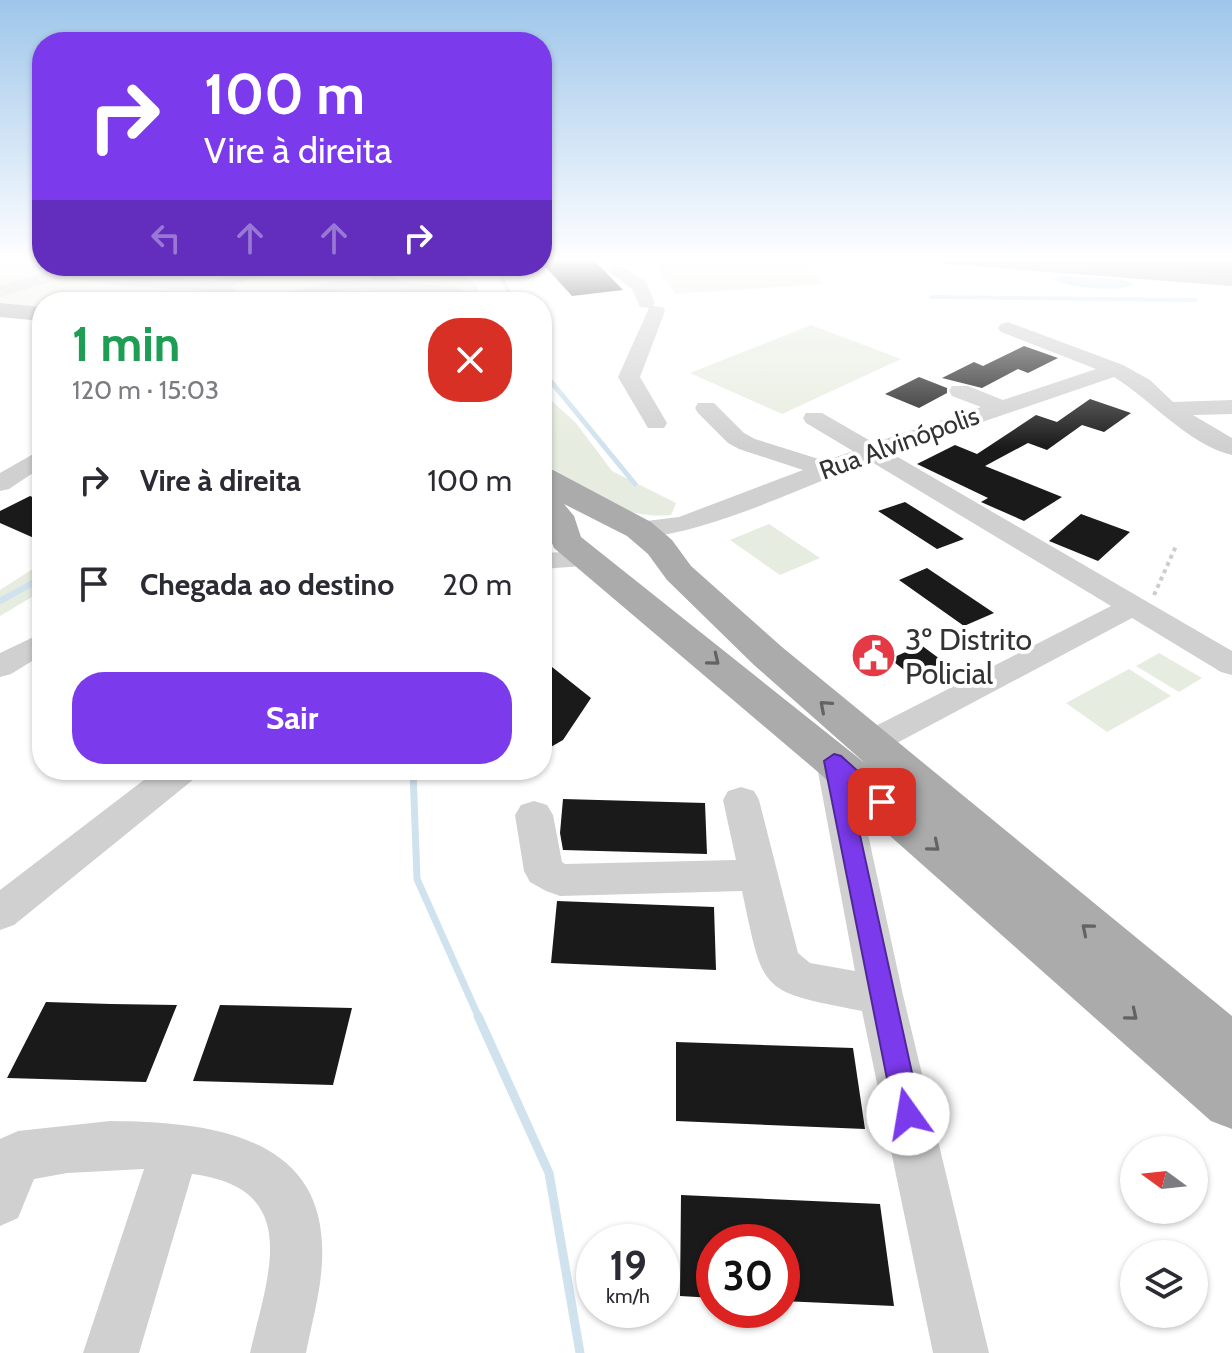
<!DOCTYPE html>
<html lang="pt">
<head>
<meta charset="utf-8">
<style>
  body { margin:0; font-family:Cabin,sans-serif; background:#f7f7f7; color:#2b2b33; height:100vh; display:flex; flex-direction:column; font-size:30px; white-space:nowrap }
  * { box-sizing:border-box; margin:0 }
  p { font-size:26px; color:#7c7c81 }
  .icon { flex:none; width:44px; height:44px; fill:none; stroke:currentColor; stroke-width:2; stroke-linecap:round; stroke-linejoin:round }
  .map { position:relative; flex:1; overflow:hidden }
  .panel { position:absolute; left:32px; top:292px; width:520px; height:488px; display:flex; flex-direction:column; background:#fff; border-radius:32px; box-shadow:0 2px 6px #0004 }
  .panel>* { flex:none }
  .top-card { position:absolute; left:32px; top:32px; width:520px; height:244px; border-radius:32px; box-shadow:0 2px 6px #0004; background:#7c3aed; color:#fff; overflow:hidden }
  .needle { width:52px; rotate:285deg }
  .buttons { position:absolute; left:1120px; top:1136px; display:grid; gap:16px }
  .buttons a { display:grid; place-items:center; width:88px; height:88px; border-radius:50%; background:#fff; box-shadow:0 2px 6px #0004; font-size:40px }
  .speed { position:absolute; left:576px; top:1224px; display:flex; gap:16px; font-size:40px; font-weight:700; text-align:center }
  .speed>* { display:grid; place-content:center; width:104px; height:104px; border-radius:50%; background:#fff; box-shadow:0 2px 6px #0004; line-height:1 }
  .speed small { font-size:20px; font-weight:400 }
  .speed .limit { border:12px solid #d22; background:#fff; color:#111 }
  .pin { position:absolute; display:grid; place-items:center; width:68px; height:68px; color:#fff; margin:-34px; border-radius:16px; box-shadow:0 4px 12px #0006 }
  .me { position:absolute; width:88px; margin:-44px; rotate:347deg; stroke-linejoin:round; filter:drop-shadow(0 0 6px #0008) }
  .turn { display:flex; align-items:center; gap:28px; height:168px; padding:0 40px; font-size:36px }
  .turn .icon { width:104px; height:104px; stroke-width:2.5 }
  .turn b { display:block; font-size:56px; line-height:68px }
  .lanes { display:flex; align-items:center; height:76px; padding:0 40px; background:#0003; justify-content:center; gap:40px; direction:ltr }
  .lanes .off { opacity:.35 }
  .round { display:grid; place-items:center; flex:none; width:84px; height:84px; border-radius:32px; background:#f7f7f7 }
  .headline { display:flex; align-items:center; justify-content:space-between; height:136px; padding:0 40px }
  h1 { font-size:48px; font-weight:700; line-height:60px; color:#1e9e55 }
  .primary-button { display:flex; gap:16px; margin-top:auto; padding:16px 40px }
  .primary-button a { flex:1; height:92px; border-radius:32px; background:#7c3aed; color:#fff; font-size:32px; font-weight:700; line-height:92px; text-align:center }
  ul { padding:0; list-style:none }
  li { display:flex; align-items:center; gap:24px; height:104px; padding:0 40px }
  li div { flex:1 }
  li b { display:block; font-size:30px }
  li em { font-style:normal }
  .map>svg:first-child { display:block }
</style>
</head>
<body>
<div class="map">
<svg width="1232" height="1353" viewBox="0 0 1232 1353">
  <rect width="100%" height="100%" fill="#fff"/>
  <path fill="#e6ecdf" d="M0 258H42V266H450L476 284 483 302H42V313L0 308Z
    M757 258H800L824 284 675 294 656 265Z
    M811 325 901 359 782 414 690 373Z
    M542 392 576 423 612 471 676 503 671 515C622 520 579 491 542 461Z
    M769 524 820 558 780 575 730 540Z
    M42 563V591L0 616V590Z
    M1159 653 1202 678 1179 692 1136 666Z
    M1129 669 1171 696 1107 732 1066 703Z"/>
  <path fill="#cfe2ee" d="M1059 276 1122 279 1135 284C1120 293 1069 288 1054 280Z
    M377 289 399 290 459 302H292Z"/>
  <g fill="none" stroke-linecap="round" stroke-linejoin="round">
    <path stroke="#cfe2ee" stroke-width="4" d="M497 266 513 302
      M931 297 1195 300
      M542 366 554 386"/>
    <path stroke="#cfe2ee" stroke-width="5" d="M553 384 635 484"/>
    <path stroke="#cfe2ee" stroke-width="6" d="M0 601 42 578"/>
    <path stroke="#cfe2ee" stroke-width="7" d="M413 770 417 879 479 1018"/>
    <path stroke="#cfe2ee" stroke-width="9" d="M478 1016 549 1173 580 1353"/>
  </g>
  <path fill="#1a1a1a" d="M542 258H592L623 290 572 296 542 263Z
    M1024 346 1058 358 1028 373 1018 369 982 388 942 378 974 362 983 366Z
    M919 377 947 388V393L919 408 885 394Z
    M1090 399 1131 413 1104 432 1082 425 1047 450 1028 443 985 466 1062 497 1024 521 981 502 988 498 917 464 955 445 977 454 1036 415 1057 422Z
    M30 496 42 501V534L34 538 0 523V511Z
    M905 502 964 539 937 549 878 511Z
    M1081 514 1130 532 1098 561 1049 541Z
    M927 568 994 613 964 626 899 580Z
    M921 645 944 662 912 676 890 659Z
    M542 659 591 698 563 740 542 752Z
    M563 799 705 803 707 854 563 850 560 833Z
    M557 901 714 907 716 970 551 963Z
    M46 1002 111 1004 177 1005 146 1082 7 1078Z
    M220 1005 352 1008 333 1085 193 1081Z
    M676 1042 853 1048 865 1129 676 1121Z
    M681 1195 880 1204 894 1306 782 1301V1242H777L776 1235 720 1233V1242H714V1298L680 1296Z"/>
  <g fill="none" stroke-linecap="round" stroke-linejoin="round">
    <path stroke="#cdcdcd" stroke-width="4" stroke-dasharray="4 4" stroke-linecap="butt" d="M1154 595 1176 546"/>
    <path fill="#d0d0d0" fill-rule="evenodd" d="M603 258H620L624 267 646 282 655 303 653 306 663 307 665 311 640 377 667 423 664 428H648L618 377 649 308 640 307 632 289 611 274Z
      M255 266H281L278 270 229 287 234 289 240 302H222L220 296 210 291 123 286 66 277 0 297V286L65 267 123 276 213 281Z
      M375 268C385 270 392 279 403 282 429 288 461 279 480 302 450 302 420 291 388 290 371 290 350 289 332 292 306 297 287 302 259 302L262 298 335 281 373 280 366 273Z
      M1008 322 1123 365 1150 380 1173 402 1232 400V414L1193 415 1232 438V455C1189 445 1150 399 1114 377L891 453 1232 651V675L1221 672 1132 618 880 752 868 756 856 752 851 744 856 736 1111 606 870 461C817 481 679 547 630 535L626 529 630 523 679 517 803 470 739 449 728 443 698 413 695 408 698 403H714L744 433 755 439 825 461 853 451 806 423 803 418 806 413H822L874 443 981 407 952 396 949 391 952 386H968L1003 400 1096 369 1001 332 998 328 1001 324Z
      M42 449V467L9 489 0 491V473Z
      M586 551 596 553 600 559 596 565 542 569V553Z
      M42 633V655L11 674 0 677V653Z
      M834 749 846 752 852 761 903 995 989 1353H933L862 1011C758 991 764 993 742 891L560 896 546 891 530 882 524 871 515 815 521 805 534 801 547 805 553 815 562 862 565 864 736 860 723 800 728 791 741 787 754 791 759 800 798 953 810 963 855 971 816 761 822 752Z
      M157 770H199L194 779 14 925 0 930V890Z
      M110 1121C197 1122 318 1130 322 1244 324 1281 313 1317 306 1353H250C267 1277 305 1188 192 1174L139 1353H83L144 1169 67 1173 34 1179 18 1218 0 1226V1139L18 1131Z"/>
    <path fill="#ababab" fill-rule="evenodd" d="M935 258H1038L1232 272V286L945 264Z
      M0 303 42 307V321L0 317Z
      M542 468 553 470 651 522 672 540 691 566 782 647 1232 1016V1129L1211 1121 818 772 554 548 542 519V491L545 492 542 490ZM564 504 627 536 648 554 667 580 754 665 866 764 581 537 574 516Z"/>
    <path fill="#9a9a9a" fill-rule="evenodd" d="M1080 258 1232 260V274L1091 265Z"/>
  </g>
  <defs><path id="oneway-chevron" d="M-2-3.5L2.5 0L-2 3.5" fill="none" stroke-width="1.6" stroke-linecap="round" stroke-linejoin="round" transform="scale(2)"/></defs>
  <g stroke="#636363">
    <use href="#oneway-chevron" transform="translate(714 660) rotate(39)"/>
    <use href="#oneway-chevron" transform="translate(825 706) rotate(-139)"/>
    <use href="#oneway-chevron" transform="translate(934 846) rotate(40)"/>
    <use href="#oneway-chevron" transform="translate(1087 929) rotate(-140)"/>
    <use href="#oneway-chevron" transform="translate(1132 1015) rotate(40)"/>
  </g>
  <linearGradient id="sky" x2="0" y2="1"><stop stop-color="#9ec6ea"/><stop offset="0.58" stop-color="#fff"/><stop offset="1" stop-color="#fff" stop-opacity="0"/></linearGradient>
  <rect width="1232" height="448" fill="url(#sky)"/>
  <path fill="#7c3aed" stroke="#51269a" stroke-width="2" d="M834 754 841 756 892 802 889 807C873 812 861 795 849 785L921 1114 917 1123 908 1127 898 1123 894 1114 824 761Z"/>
  <defs>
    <symbol id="civic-disc" viewBox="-11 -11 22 22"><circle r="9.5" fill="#e63946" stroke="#fff"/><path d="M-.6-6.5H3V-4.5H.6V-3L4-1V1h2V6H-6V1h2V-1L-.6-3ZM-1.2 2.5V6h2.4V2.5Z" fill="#fff"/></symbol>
  </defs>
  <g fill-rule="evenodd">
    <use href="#civic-disc" x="848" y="630" width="51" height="51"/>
  </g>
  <g text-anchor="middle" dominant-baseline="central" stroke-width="8" stroke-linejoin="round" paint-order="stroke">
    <g font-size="26" fill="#333" stroke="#fff">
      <text transform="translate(899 443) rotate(-20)">Rua Alvinópolis</text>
    </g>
    <g font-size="30" fill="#333" stroke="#fff" text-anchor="start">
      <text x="905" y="639">3º Distrito<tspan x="905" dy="34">Policial</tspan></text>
    </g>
  </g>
</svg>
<div class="buttons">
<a><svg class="needle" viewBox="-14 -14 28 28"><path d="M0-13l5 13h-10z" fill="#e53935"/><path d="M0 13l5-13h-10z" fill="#7c7c81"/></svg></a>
<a><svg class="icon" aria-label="layers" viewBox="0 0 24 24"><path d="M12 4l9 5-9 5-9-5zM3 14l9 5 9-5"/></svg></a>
</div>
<div class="speed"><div>19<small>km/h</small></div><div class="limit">30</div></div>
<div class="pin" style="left:882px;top:802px;background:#d93025"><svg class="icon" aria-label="arrive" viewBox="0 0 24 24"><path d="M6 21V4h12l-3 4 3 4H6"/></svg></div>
<svg class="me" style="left:908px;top:1114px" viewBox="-20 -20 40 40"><circle r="19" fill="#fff"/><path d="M0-13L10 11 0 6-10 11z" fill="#7c3aed"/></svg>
<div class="top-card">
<div class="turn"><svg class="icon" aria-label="right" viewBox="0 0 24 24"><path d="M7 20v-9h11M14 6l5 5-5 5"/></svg><div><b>100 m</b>Vire à direita</div></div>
<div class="lanes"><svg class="icon off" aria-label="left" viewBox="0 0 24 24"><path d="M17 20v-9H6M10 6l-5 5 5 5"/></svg><svg class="icon off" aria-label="ahead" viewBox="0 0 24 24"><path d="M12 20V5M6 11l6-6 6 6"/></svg><svg class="icon off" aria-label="ahead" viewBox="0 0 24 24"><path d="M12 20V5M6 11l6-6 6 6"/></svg><svg class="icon" aria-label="right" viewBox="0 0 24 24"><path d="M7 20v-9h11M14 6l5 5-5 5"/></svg></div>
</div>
<section class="panel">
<div class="headline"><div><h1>1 min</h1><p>120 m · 15:03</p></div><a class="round" style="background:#d93025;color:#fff"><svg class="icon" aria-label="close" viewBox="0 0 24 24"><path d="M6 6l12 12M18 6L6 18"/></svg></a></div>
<ul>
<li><svg class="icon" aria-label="right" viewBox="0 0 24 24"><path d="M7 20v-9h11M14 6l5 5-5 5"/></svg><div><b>Vire à direita</b></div><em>100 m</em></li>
<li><svg class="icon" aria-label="arrive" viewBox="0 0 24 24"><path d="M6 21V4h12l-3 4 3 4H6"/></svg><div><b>Chegada ao destino</b></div><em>20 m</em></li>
</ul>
<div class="primary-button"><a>Sair</a></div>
</section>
</div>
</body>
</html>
